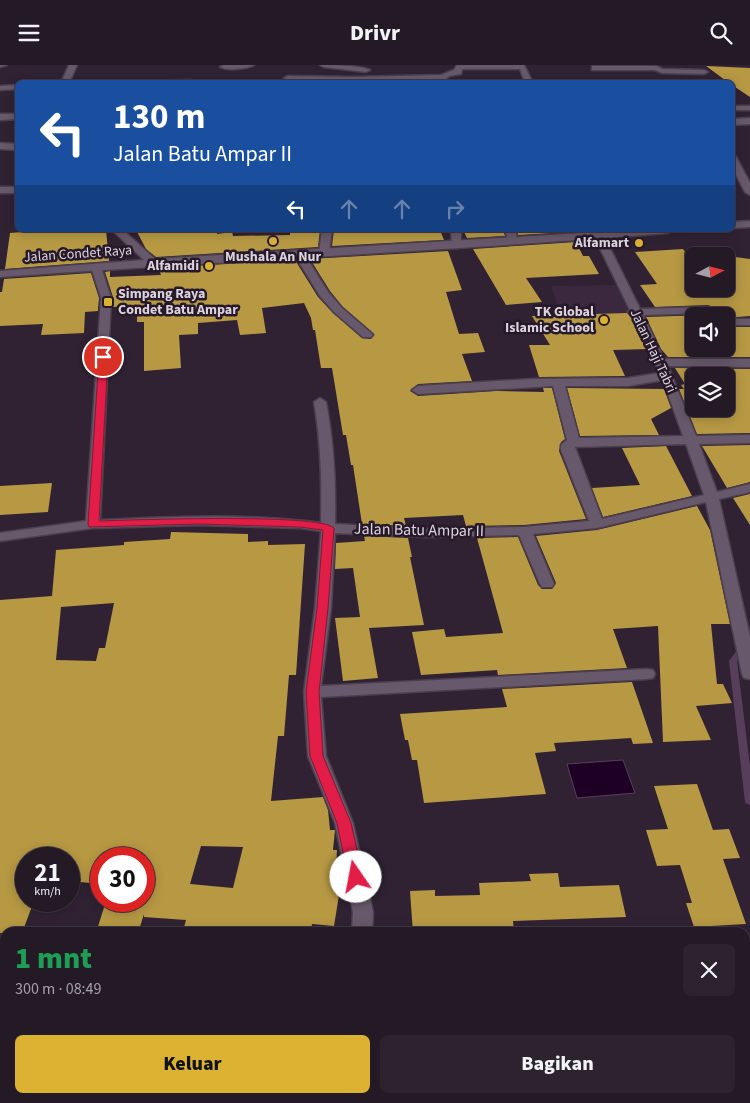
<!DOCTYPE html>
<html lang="id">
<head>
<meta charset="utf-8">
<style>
  body { margin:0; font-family:"Source Sans 3",sans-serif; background:#2c232e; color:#f1f3f6; height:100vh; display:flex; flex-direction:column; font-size:19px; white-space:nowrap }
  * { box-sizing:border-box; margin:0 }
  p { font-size:16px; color:#a3a1a7 }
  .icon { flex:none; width:28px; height:28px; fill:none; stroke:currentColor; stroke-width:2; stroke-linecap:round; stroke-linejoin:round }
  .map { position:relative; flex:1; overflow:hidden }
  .drawer { position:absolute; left:0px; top:862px; width:750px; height:176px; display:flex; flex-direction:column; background:#241a26; border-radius:15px 15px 0 0; box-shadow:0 2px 12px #0003,0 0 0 1px #413843 }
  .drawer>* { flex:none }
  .hud { position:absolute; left:15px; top:15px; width:720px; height:152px; border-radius:8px; box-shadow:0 2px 12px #0003,0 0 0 1px #413843; background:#1a4fa0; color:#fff; overflow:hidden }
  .needle { width:32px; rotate:83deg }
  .buttons { position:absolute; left:685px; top:182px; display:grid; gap:10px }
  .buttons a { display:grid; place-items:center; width:50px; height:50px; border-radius:8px; background:#241a26; box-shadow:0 2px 12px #0003,0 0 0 1px #413843; font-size:25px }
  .speed { position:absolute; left:15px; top:782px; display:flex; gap:10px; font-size:25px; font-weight:700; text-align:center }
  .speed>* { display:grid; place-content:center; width:65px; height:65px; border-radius:50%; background:#241a26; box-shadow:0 2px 12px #0003,0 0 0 1px #413843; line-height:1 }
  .speed small { font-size:12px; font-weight:400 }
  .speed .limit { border:8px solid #d22; background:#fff; color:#111 }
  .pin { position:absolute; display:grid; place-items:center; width:42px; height:42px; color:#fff; margin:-21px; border:2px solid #fff; border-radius:50%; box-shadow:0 1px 5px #0007 }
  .me { position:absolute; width:55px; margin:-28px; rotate:348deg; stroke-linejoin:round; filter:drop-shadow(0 0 4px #0008) }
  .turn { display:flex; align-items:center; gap:18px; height:105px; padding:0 15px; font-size:22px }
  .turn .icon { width:65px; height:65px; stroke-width:2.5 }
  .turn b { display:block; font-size:35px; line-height:42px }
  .lanes { display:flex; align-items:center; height:48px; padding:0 15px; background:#0003; justify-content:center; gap:25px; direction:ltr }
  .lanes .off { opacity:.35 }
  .round { display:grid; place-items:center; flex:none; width:52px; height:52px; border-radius:8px; background:#2c232e }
  .summary { display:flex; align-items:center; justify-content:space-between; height:85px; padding:0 15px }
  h1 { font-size:30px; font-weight:800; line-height:38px; color:#1e9e55 }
  .cta { display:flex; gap:10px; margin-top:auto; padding:10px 15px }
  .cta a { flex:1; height:58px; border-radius:8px; background:#dcb233; color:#111; font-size:20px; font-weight:800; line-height:58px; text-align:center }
  .cta a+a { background:#2c232e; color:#f1f3f6 }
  header { display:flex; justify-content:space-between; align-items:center; height:65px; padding:0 15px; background:#241a26; font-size:22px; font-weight:800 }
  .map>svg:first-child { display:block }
</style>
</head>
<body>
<header><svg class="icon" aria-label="menu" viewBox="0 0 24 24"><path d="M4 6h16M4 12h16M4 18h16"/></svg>Drivr<svg class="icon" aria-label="search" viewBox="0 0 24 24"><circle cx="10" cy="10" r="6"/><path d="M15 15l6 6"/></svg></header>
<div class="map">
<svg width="750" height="1038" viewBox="0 0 750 1038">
  <rect width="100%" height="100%" fill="#302233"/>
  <path fill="#3b283e" d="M627 220 658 285 575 287 551 221Z"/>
  <path fill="#1e0024" stroke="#573f5c" d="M623 695 635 728 577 733 567 699Z"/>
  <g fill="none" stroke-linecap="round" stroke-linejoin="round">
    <path fill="#573f5c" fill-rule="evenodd" d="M747 572H750V579L737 596 750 701V740L747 739 745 737 729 596Z
      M750 975V1006L749 1008 745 1010V979L746 977Z
      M734 1034H744L745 1038H733Z"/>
  </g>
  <path fill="#b79944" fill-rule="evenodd" d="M706 1 750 3V32L732 20V18H729Z
    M48 165H106L109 196 5 204 10 168Z
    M136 165H217V169L232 167 233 171 290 170V165H320L318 182 156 192 146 184Z
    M334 165H440L444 175 332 181Z
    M463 165H503L505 171 467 173Z
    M517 165H569L570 167 518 170Z
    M576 177 583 191H589L599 209 526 213 542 237 506 240 473 184Z
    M683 184 694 199V224H726V191H712L713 189 750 194V251L737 252 708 240 655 242 640 220 657 219 635 187Z
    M448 186 462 225 446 227 459 269 478 268 485 287 462 289 472 316 418 319 410 326 418 331 496 326 544 327 543 323H552L565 374 561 377 559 386 586 454 524 460 466 461 463 450 404 453 406 461 362 459 353 400H351L346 370H343L332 303H321L315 265H313L311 253 304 238 262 243 266 268 240 270 237 255 198 258V269L179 270 181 303 144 306V257H137V241L112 242 113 232 105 207 110 206V212L161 210 158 203 295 195 318 232 333 248 362 273 371 274 374 269 343 242 330 226 310 194Z
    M91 208 99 233 98 243V246L85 247 84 268 41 270 43 259 0 261V227H2L4 214Z
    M627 248 631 251 646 284 613 285 625 311 539 312 529 280H550L532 251Z
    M706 250 709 251H694V284H726V259L735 262H750V292H668L661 284 646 252Z
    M675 303 750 304V368L697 369 679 324H684L681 320 685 319ZM694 311H726V344H694Z
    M567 323 664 324 671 343 651 354 659 370 580 371Z
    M750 380V417L727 423 702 381Z
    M666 381 692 431 603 452 592 423 640 420 622 383Z
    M52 418 48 447 0 450V421Z
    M750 429V460L733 433Z
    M697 441 710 465 730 559H711L717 619H723L732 638 696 641 711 675 663 677 658 561 613 564 627 603 498 610 497 605 421 610 412 567 444 564 446 572 503 568 477 473 518 472 538 520 542 524H552L556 518 536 471 597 465Z
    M171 467 248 469V477L268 476V480L305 479 296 610H289L284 671H278L271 736 323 732 328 745 330 765H335L333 785H337L335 824H340L334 861 312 859 311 868H195L183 866 186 855 144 852V849L138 868H96L106 836H144V794L101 792V819L69 816V794H26V836H34L22 868H0V535L52 531 56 485 124 480V477L170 474ZM114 538 105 583H99L96 596 56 595 61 542ZM201 781 243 782 233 823 190 819Z
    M364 471 408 473 412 492H410L424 560 369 563 378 613 343 616 335 553 360 552 353 503 335 504 336 478 365 476Z
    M632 617 653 678 633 679 631 673 554 678 556 686 535 688 546 729 424 738 417 695H412L408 675H405L400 649 507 642 502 624Z
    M697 719 713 765 729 764 740 793 723 794 746 859 694 862 686 838H692L680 800 657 801 646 765 668 764 654 721Z
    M558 808 560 822 619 820 626 852 513 856 514 866 413 868 410 826 435 825V831L480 830 479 818 531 816 529 809Z"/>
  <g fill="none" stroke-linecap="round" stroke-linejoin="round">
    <defs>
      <path id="street" d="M0 0H7L0 2Z
        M223 0H254C247 4 227 6 220 2Z
        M320 0C335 0 358 0 370 5L366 7 324 2Z
        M457 0H524L533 18H525L520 4H462L461 9 449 11 446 14 448 18H440L438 14 346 17 288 15 284 13 288 11 353 12 441 10 454 5Z
        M592 1H656L663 4 704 5 708 7 704 9 662 8 655 5H592Z
        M191 15 195 18H147L151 16Z
        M18 20V24L0 25V21Z
        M732 41H750V45H732Z
        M0 49H18V54L0 55Z
        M750 53V59L732 60V54Z
        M0 78 18 79V85L0 84Z
        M732 89 736 92 750 118V130L745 127 732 102Z
        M0 122H18V128H0Z
        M322 165H332L329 187 324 190 319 187Z
        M451 165H461V182L457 183 452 180Z
        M505 165H515L518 176 517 178H509Z
        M599 168 604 171 640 244 708 242 737 254H750V260H735L726 257V251H713L706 248 643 250 664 294H750V302L668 301 696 371 750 370V378L699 379 717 427 750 419V427L719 434 750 572V614L744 613 742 609 706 437 597 463 533 469 554 519 552 522H542L540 519 519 470 426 472 335 468 331 543 321 621 647 604 653 605 655 609 653 613 647 614 321 632 326 691 353 758 373 847 372 868H352L353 847 335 758 308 691 304 627 315 543 321 466 300 463 198 460 93 463 0 476V468L86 456 101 233 91 202 96 199 101 202 111 233 100 455C173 452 249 448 321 458 322 417 321 377 314 337L320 333 326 337C334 378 336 418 335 459L426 464 524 462 589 456 561 385V380L567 375 553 321 418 329 412 325 418 321 532 314 628 313 660 308 632 250 628 247 630 245 594 171ZM663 315 683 371 579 373 565 321H628ZM686 379 704 430 602 454 575 382Z
        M299 186 303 187 328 227 342 243 371 268 373 270 371 272H363L334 247 320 231 294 189Z
        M0 897H5V913H0Z
        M5 1031V1034H26L24 1038H2Z
        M276 1034H298L297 1038H275Z
        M371 1034H393V1038H371Z"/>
      <path id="secondary" d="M69 0H77L69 18H61Z
        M750 156V162L732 163V157Z
        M112 165H123L155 194 631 165H673L668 168C446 186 223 196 0 212V206L144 195Z"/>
    </defs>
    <use href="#street" stroke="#4b3f4d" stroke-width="3"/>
    <use href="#secondary" stroke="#4b3f4d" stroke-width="3"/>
    <use href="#street" fill="#68586b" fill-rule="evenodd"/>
    <use href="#secondary" fill="#68586b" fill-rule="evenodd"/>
  </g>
  <path fill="#e11d48" stroke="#92132f" d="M103 289 108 292 99 456C131 455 319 448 334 463L328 543 319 627 323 691 351 758 363 812 361 815 356 817 351 815 348 812 337 758 310 691 306 627 317 543 323 465 300 462 198 459 89 462 88 459 99 292Z"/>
  <g fill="#dcb233" stroke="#261929" stroke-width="2">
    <circle cx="273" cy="176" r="5"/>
    <circle cx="639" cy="178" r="5"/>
    <circle cx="209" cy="201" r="5"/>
    <rect x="103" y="232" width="10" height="10" rx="2.5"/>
    <circle cx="604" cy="255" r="5"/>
  </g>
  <g text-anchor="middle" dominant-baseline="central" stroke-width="5" stroke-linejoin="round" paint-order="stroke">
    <g font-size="14" font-weight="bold" fill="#ddd3de" stroke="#261929" text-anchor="end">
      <text x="629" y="178">Alfamart</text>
      <text x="273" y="192" text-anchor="middle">Mushala An Nur</text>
      <text x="199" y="201">Alfamidi</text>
      <text x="118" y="229" text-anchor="start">Simpang Raya<tspan x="118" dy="16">Condet Batu Ampar</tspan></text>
      <text x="594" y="247">TK Global<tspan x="594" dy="16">Islamic School</tspan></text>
    </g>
    <g font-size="14" fill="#ddd3de" stroke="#261929">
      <text transform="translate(78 189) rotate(-4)">Jalan Condet Raya</text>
      <text transform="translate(653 286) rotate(65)">Jalan Haji Tabri</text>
    </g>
    <g font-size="16" fill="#ddd3de" stroke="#261929">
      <text transform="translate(419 465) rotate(1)">Jalan Batu Ampar II</text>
    </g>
  </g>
</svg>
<div class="buttons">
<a><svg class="needle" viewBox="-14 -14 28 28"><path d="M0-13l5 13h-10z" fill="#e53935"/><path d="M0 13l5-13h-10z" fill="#a3a1a7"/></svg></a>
<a><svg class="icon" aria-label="sound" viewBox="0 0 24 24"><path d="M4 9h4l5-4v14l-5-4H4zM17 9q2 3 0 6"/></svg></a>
<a><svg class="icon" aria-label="layers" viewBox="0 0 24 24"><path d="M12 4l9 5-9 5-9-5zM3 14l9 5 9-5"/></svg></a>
</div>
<div class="speed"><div>21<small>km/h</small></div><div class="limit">30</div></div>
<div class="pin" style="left:103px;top:292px;background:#d93025"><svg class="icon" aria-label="arrive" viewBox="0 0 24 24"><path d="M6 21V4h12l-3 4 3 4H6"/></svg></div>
<svg class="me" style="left:356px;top:812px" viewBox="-20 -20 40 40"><circle r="19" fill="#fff"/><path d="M0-13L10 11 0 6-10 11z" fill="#e11d48"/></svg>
<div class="hud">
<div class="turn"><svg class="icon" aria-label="left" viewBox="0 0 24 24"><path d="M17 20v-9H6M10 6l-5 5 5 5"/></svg><div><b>130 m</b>Jalan Batu Ampar II</div></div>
<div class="lanes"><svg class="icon" aria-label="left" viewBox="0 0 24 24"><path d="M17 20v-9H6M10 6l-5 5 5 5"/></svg><svg class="icon off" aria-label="ahead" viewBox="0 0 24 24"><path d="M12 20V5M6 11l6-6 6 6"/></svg><svg class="icon off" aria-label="ahead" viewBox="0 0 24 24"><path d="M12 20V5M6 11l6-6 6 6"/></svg><svg class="icon off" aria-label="right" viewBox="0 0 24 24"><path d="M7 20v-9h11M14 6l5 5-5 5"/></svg></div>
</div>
<section class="drawer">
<div class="summary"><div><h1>1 mnt</h1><p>300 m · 08:49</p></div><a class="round"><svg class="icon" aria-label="close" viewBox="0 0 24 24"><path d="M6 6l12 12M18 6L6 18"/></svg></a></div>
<div class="cta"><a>Keluar</a><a>Bagikan</a></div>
</section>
</div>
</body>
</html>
